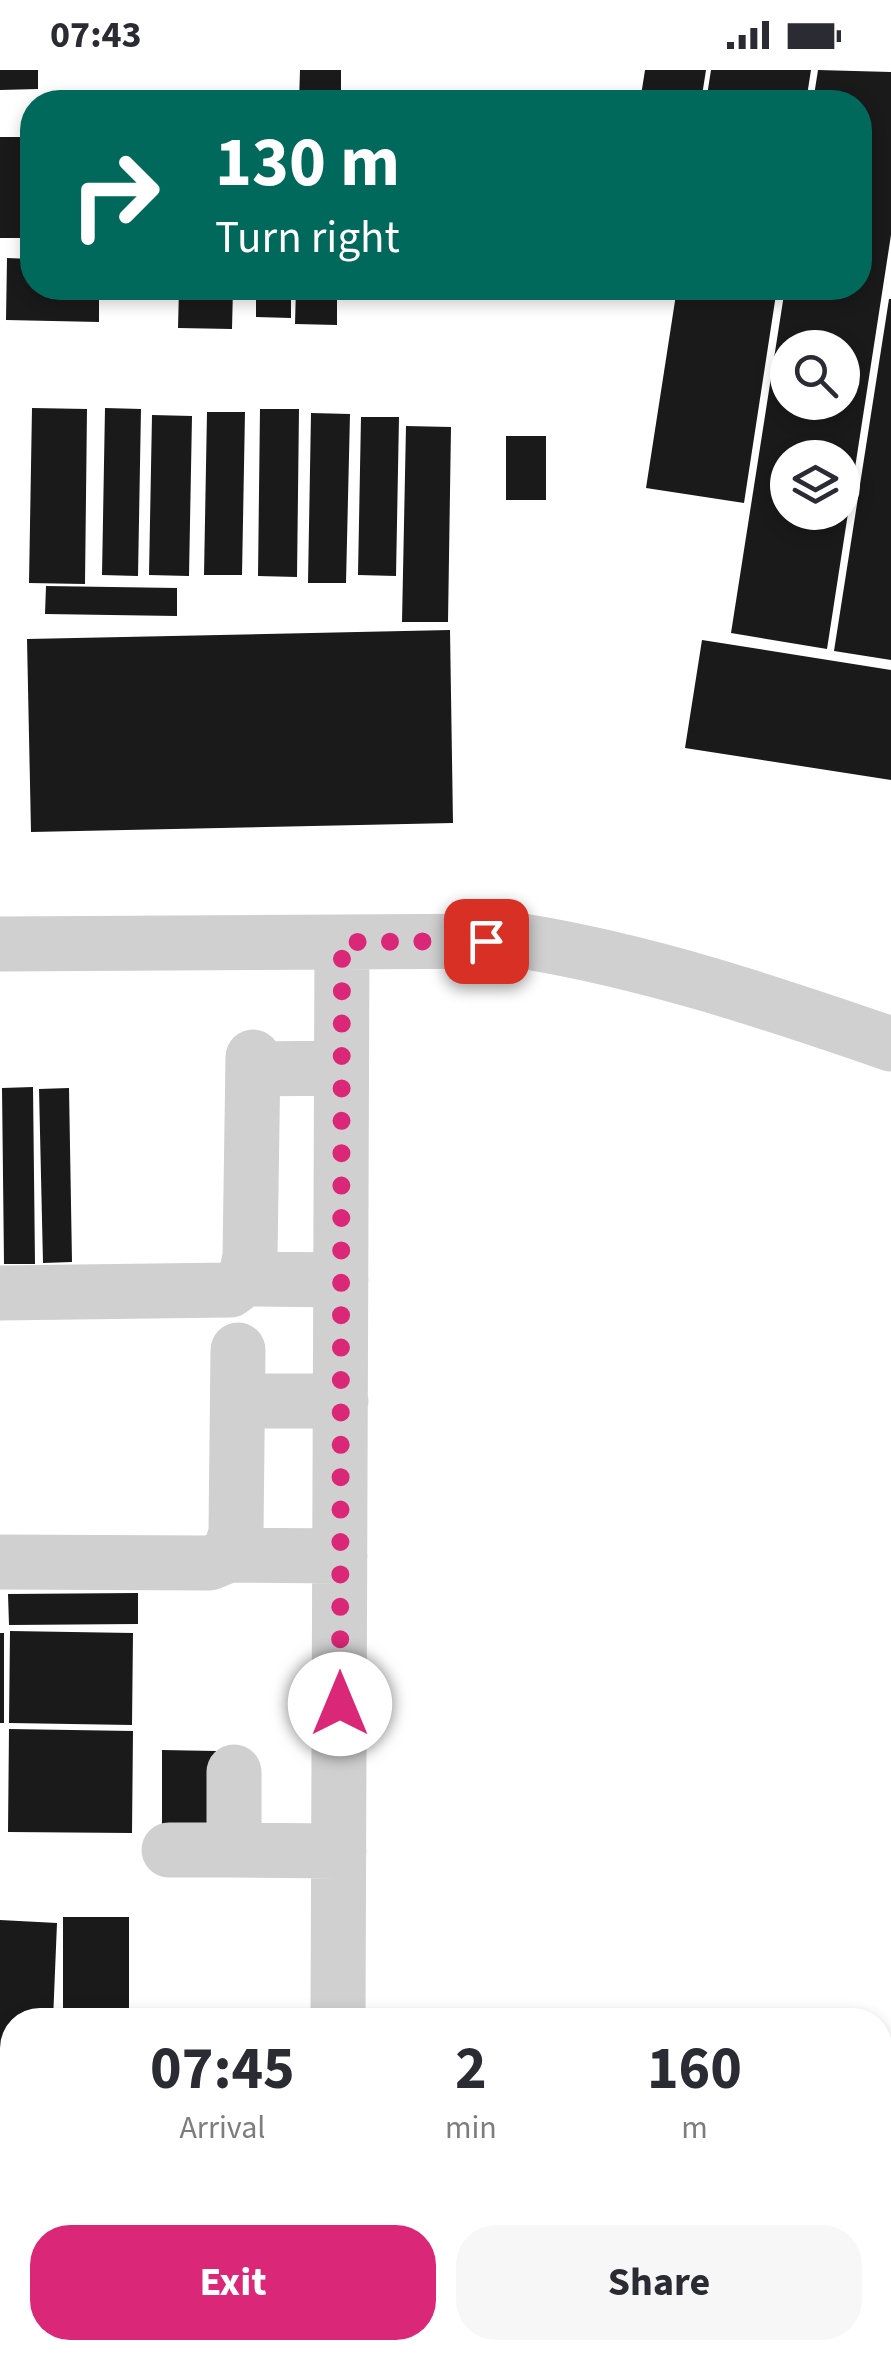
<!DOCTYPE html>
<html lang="en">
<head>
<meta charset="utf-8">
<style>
  body { margin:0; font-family:"Source Sans 3",sans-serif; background:#f7f7f7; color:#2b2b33; height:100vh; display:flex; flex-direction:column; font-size:38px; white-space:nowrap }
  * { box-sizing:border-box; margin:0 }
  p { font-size:32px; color:#7c7c81 }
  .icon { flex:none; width:55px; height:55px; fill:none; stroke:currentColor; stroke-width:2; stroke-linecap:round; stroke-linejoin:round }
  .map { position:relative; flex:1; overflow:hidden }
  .panel { position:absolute; left:0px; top:1938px; width:892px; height:352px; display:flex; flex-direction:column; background:#fff; border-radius:40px 40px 0 0; box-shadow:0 5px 15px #0003 }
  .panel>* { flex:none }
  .banner { position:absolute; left:20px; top:20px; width:852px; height:210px; border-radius:40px; box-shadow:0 5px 15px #0003; background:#00695c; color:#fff; overflow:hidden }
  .fabs { position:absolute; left:770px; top:260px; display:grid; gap:20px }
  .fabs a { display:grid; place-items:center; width:90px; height:90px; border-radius:50%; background:#fff; box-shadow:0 5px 15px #0003; font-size:50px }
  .pin { position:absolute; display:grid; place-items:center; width:85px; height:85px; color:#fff; margin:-42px; border-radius:20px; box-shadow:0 5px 15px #0006 }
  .me { position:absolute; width:110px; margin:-55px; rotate:0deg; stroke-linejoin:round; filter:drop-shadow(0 0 8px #0008) }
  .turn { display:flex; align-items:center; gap:35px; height:210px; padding:0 30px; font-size:45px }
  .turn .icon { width:130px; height:130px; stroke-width:2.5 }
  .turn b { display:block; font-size:70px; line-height:85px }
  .eta { display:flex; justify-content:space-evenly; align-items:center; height:170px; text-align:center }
  .eta b { font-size:60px; font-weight:700; line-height:70px }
  .primary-button { display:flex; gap:20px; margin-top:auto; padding:20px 30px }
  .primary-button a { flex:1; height:115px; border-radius:40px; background:#db2777; color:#fff; font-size:40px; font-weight:700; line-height:115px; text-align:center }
  .primary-button a+a { background:#f7f7f7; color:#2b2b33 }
  .status { display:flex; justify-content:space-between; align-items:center; height:70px; padding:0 50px; background:#fff; direction:ltr }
  .status svg { height:28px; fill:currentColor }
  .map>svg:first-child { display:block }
</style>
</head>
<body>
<div class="status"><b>07:43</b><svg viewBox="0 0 49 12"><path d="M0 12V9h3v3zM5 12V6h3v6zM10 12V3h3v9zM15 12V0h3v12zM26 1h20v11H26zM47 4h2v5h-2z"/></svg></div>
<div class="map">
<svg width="891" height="2288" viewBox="0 0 891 2288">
  <rect width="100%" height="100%" fill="#fff"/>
  <path fill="#1a1a1a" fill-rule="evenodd" d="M0 0H38V19L0 20Z
    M300 0H341V32H299Z
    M645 0H706L701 32H640Z
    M711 0H811L806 32H706Z
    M818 0 891 2V165L827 579 731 563 785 218H860V32H813ZM788 278H842V332H788ZM788 388H842V442H788Z
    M0 67H32V168H0Z
    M7 188 32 189V218H99V252L6 250Z
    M179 218H233L232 259 178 258Z
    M256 218H291V248L256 247Z
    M296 218H337V255L295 254Z
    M677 218H777L744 433 646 418Z
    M889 229H891V590L834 581Z
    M32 338 87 339 85 514 29 513Z
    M105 338 141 339 138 506 102 505Z
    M260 339H299L297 507 258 506Z
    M207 342H245L242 505H204Z
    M311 343 350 344 346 513H308Z
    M152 345 192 346 189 506 149 505Z
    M361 347H399L396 506 358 505Z
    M406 356 451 357 448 552H402Z
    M506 366H546V430H506Z
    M46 516 177 518V546L45 544Z
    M450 560 453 753 31 762 27 569Z
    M702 570 891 600V710L685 678Z
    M33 1017 35 1194H4L2 1018Z
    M69 1018 72 1192 43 1193 39 1019Z
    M138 1523V1554L9 1555 8 1524Z
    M10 1561 133 1563 132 1655 9 1653Z
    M0 1563H4V1653H0Z
    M9 1659 133 1661 132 1763 8 1762Z
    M162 1680 216 1681 215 1756H162Z
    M63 1847H129V1950H63Z
    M0 1850 57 1853 53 1950H12V2065H0Z
    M0 2127H12V2278H39V2286H0Z
    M46 2278H93V2285H46Z
    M135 2278H169V2284H136Z"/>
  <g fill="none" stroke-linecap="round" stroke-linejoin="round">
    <path stroke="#d0d0d0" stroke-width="55" d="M0 874 522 871C650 892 769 932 891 974
      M253 999 341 998
      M245 1209 341 1210
      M0 1223 230 1220 245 1209 250 1187 253 987
      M238 1331H341
      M229 1485 340 1486
      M0 1492 210 1493 229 1485 236 1463 238 1280
      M169 1780H234V1702
      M234 1780 339 1781
      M338 1950 342 872
      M0 2087H12
      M337 2288V2278"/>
  </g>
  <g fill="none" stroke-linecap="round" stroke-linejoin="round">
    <path stroke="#db2777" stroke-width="18" stroke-dasharray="0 32.4" d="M340 1634 342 872 486 871"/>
  </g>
</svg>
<div class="fabs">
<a><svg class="icon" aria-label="search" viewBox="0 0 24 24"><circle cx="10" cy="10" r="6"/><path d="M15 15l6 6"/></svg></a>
<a><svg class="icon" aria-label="layers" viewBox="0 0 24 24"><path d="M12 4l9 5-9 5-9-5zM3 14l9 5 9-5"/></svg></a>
</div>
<div class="pin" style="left:486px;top:871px;background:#d93025"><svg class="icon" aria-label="arrive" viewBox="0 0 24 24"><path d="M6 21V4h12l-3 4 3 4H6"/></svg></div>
<svg class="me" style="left:340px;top:1634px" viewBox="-20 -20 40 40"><circle r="19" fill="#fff"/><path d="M0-13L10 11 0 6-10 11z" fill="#db2777"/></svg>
<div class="banner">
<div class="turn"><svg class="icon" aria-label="right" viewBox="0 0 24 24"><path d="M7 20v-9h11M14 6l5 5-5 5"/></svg><div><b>130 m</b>Turn right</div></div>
</div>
<section class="panel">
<div class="eta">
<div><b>07:45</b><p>Arrival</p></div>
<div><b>2</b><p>min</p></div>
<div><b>160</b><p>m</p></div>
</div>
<div class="primary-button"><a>Exit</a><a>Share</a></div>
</section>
</div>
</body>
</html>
